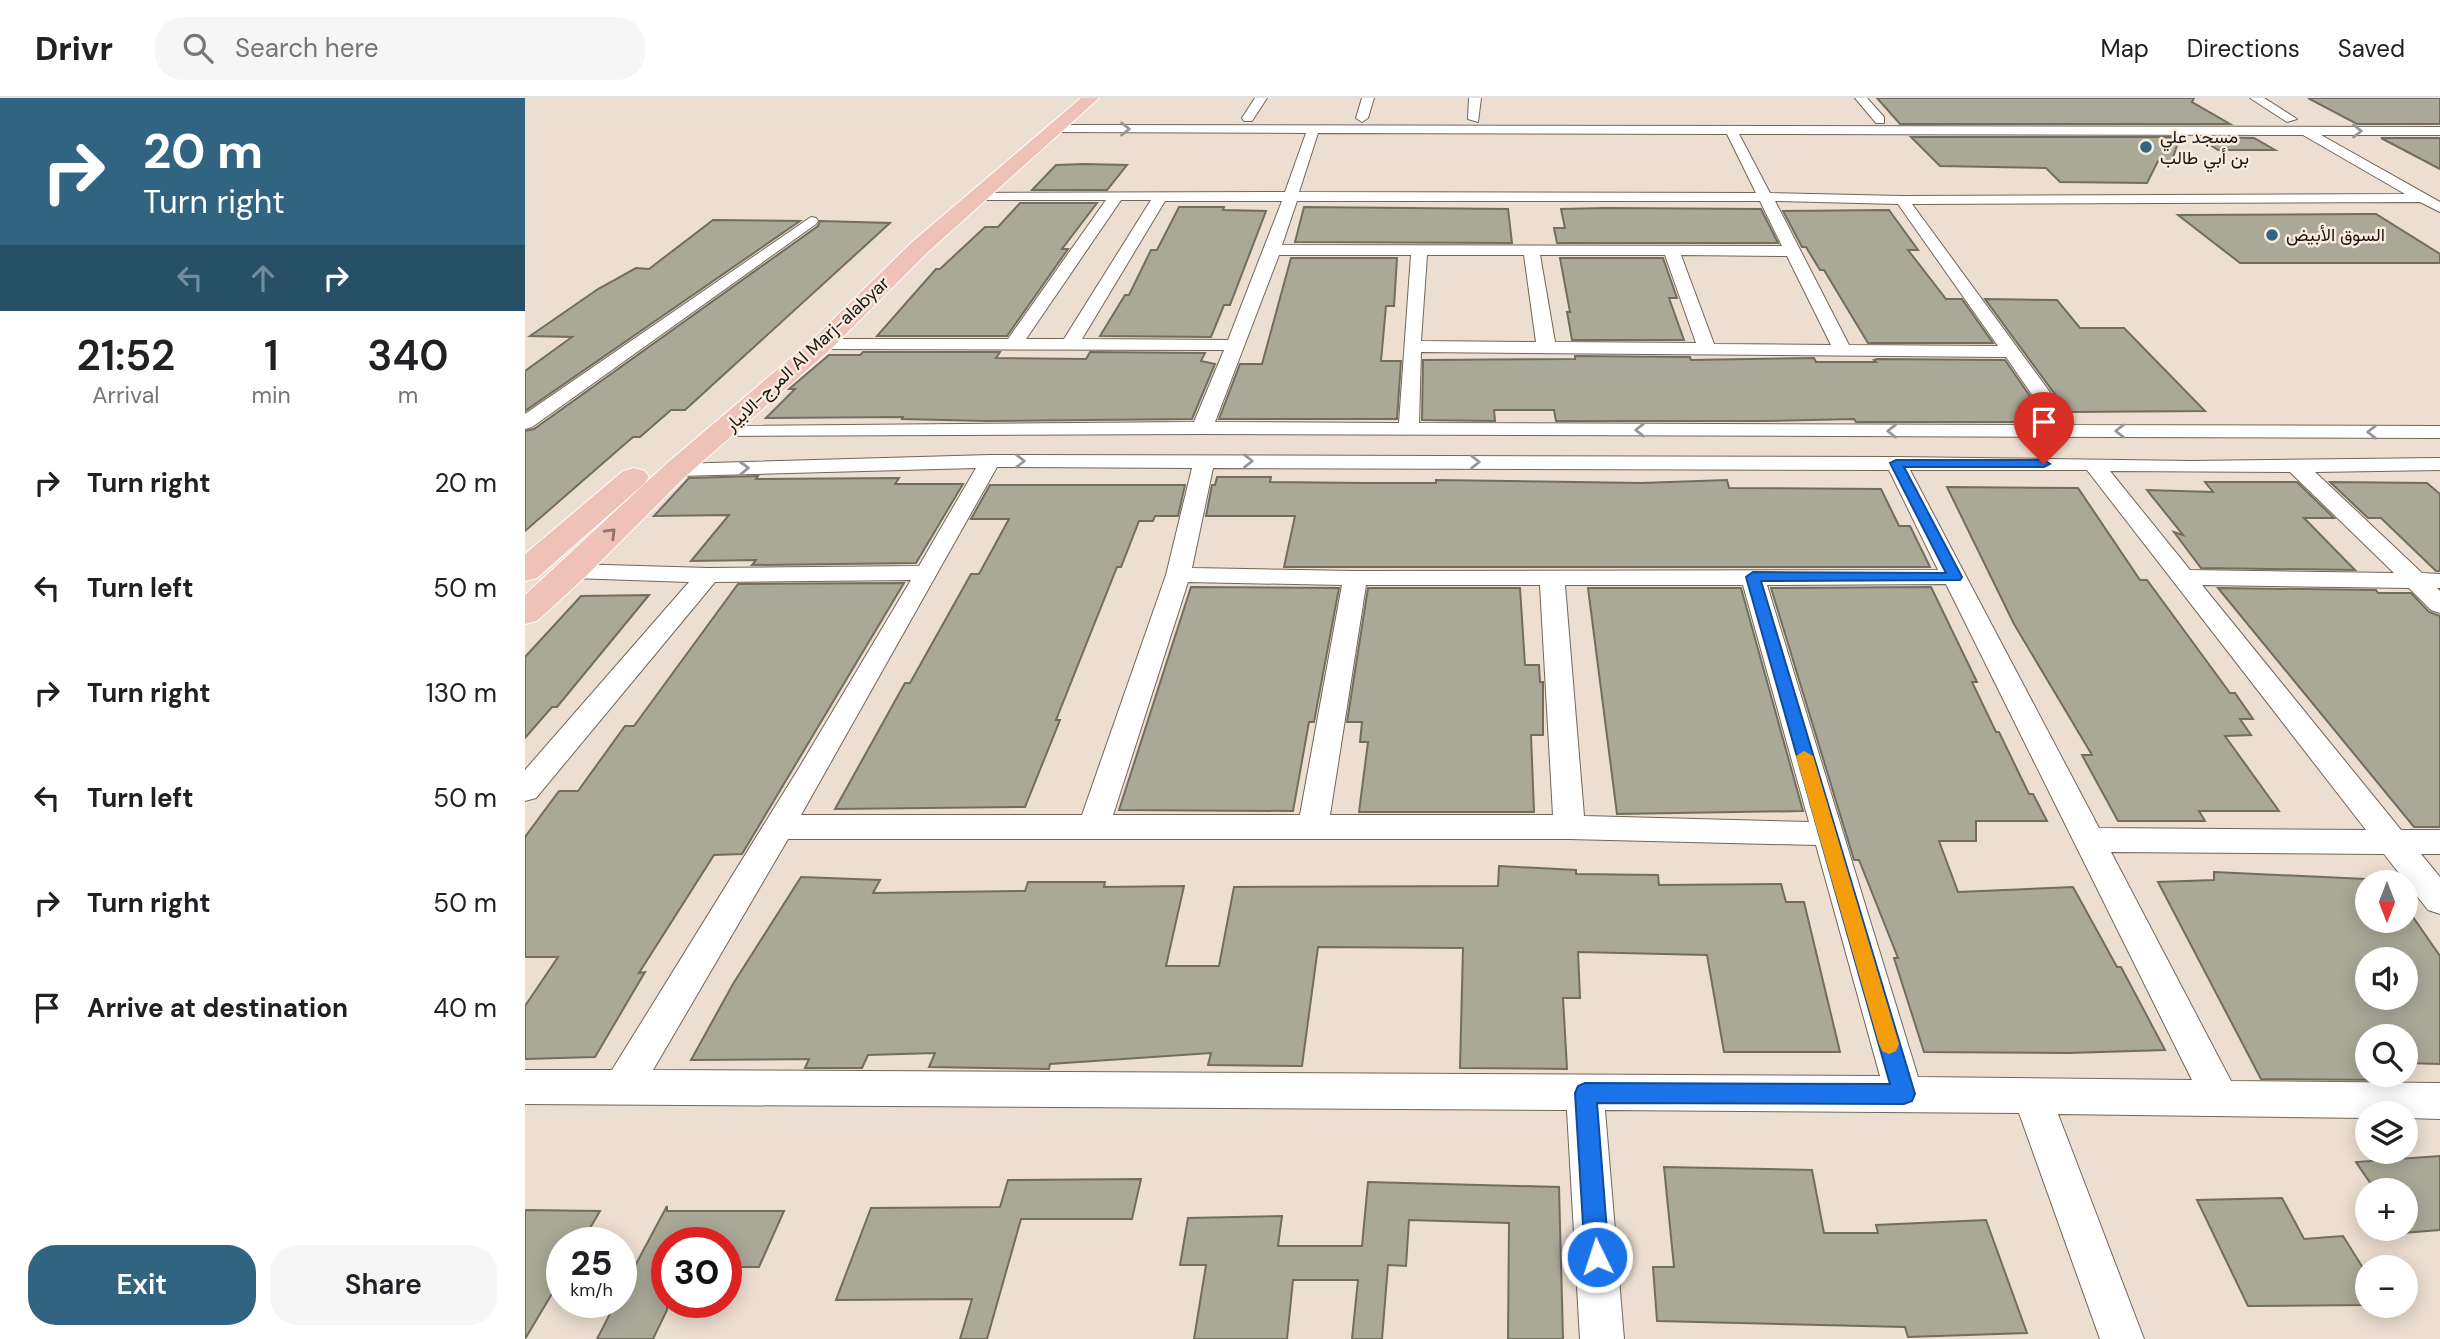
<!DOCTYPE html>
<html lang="en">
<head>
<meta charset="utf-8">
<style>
  body { margin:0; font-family:"DM Sans",Vazirmatn,sans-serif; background:#f6f6f6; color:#202124; height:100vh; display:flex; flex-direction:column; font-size:26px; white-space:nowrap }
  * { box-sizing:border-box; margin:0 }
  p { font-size:23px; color:#757577 }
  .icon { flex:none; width:38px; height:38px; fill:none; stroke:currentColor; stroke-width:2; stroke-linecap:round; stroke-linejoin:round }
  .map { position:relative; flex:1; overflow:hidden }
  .side { display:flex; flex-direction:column; background:#fff; width:525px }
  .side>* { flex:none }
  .guide { background:#316481; color:#fff; overflow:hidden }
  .needle { width:46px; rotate:180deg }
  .controls { position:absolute; left:1830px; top:772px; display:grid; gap:14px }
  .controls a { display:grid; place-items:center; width:63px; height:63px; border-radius:50%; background:#fff; box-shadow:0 4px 18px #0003; font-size:35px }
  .speed { position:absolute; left:21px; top:1129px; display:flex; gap:14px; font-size:35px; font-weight:700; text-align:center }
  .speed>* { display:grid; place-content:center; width:91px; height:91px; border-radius:50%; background:#fff; box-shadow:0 4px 18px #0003; line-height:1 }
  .speed small { font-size:18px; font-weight:400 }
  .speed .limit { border:10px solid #d22; background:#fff; color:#111 }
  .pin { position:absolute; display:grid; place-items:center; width:60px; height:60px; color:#fff; margin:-72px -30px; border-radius:50% 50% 50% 0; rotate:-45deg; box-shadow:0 0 7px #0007 }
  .pin .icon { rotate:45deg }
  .me { position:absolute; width:77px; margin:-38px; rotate:356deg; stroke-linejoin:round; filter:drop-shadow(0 0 5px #0008) }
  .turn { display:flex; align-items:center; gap:24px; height:147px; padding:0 28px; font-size:32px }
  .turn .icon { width:91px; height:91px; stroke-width:2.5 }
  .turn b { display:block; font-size:49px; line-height:60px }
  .lanes { display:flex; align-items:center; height:66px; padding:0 28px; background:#0003; justify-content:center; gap:35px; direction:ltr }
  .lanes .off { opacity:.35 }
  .eta { display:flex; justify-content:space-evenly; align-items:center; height:119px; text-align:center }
  .eta b { font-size:42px; font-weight:600; line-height:49px }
  .button { display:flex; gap:14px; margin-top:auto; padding:14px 28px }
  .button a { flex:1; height:80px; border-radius:28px; background:#316481; color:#fff; font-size:28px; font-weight:600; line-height:80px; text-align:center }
  .button a+a { background:#f6f6f6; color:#202124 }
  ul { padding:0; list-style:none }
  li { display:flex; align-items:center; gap:21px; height:105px; padding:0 28px }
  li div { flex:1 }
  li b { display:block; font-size:26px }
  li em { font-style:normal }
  header { display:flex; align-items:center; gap:42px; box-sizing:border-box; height:98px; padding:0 35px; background:#fff; border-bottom:2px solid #e0e0e0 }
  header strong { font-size:33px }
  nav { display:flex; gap:38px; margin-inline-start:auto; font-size:24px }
  .search { width:490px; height:63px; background:#f6f6f6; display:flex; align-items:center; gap:18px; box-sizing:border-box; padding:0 24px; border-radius:28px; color:#757577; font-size:26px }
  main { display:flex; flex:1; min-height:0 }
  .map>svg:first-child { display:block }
</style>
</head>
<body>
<header>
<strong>Drivr</strong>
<div class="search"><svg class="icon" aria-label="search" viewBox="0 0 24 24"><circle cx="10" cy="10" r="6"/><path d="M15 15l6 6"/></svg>Search here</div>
<nav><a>Map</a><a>Directions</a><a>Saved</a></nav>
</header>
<main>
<section class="side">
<div class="guide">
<div class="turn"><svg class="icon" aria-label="right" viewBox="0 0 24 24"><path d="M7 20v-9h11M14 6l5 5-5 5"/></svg><div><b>20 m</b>Turn right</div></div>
<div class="lanes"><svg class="icon off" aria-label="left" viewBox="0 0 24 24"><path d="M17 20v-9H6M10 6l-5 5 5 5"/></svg><svg class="icon off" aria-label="ahead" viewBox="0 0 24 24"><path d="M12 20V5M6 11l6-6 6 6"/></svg><svg class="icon" aria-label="right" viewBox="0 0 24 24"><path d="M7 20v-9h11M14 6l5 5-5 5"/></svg></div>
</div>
<div class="eta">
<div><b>21:52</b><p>Arrival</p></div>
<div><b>1</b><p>min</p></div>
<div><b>340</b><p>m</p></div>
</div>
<ul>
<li><svg class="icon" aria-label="right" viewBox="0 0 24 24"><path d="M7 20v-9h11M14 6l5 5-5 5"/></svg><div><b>Turn right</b></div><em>20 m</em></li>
<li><svg class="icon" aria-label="left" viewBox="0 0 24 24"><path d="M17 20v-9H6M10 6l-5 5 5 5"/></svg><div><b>Turn left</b></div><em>50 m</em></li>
<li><svg class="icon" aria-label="right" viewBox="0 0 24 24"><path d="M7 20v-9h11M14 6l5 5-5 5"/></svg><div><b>Turn right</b></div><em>130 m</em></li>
<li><svg class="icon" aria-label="left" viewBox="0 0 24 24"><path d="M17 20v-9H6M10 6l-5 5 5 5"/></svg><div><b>Turn left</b></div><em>50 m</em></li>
<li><svg class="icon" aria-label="right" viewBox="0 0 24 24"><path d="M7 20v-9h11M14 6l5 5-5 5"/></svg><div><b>Turn right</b></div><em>50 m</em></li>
<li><svg class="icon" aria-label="arrive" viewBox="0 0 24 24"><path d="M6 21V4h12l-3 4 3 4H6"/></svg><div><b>Arrive at destination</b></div><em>40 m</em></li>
</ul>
<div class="button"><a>Exit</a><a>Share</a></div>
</section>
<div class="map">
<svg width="1915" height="1241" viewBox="0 0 1915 1241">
  <rect width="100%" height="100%" fill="#ecded0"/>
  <path fill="#aaa897" stroke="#716e5f" stroke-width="2" fill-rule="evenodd" d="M1352 0H1669L1667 4 1705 26H1375Z
    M1783 0H1915V26H1832Z
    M1386 39H1655L1646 65 1633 63 1622 85 1535 84 1521 70 1415 68Z
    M1673 39 1729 40 1750 52H1693Z
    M1856 40H1915V71Z
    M531 67 559 66 602 67 582 92H507Z
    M495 105H572L537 151H543L482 238H352L411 171H415L460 129H473Z
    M654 109H699L698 112 741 113 705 207H699L686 239 575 238 600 197H604L626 152H632Z
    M779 109 983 111 987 145 770 144Z
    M1080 110 1236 111 1253 145H1032L1029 130H1040L1036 111Z
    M1364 112 1393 152H1383L1421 201H1437L1468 245H1343L1299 172H1295L1281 149H1277L1258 113Z
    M1843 116H1851L1915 156V165H1715L1653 117Z
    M188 122 275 123 0 313V273L47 239 5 238 73 191 111 170 124 171Z
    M295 123 365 125 160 312H146L115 339H108L0 433V333L9 331 293 128Z
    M766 160H872L869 208H861L856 263H876L872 321H694L715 266H737Z
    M1035 160H1138L1152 200H1144L1159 242H1047L1042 214H1045Z
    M1460 201 1532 202 1555 230H1599L1680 313 1543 314Z
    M338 254H475L471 260 561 261 565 254 680 255 676 263 690 266 667 321 461 323 377 321 378 319 241 320 270 291H264L304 257H335Z
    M1050 258 1165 259 1166 262 1289 260 1291 264H1351L1349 262 1353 261 1480 262 1516 314H1511L1518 324H1331L1329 321 1238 323H1031L1029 312H969L970 323 897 322 898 262 1050 261Z
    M233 378 231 381 374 380 370 386H438L391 465 227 467 231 462 166 463 204 417 129 418 164 380Z
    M692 379H746L745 384 839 385H911V382L1116 385 1202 382 1204 390 1356 391 1374 428H1385L1405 469H759L770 418H681L687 387H690Z
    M1680 384H1772L1809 420H1779L1830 472 1676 470 1649 434 1658 437 1622 392 1688 394Z
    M1805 384 1902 385 1915 396V473H1911L1856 420H1843Z
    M465 387H660L653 418H630L628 423H614L596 469H592L531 622H535L500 709 310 711 380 585H385L446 476H454L484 421H446Z
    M1422 389 1553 390 1615 482H1622L1705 595H1710L1728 621H1715L1726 637 1700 638 1754 713H1674L1680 723H1593L1557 657H1567L1489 526Z
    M379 485 217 756 189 757 114 875 120 874 70 959 0 961V908L33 859H0V739L34 693H53L100 628H109L213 486Z
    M666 489 814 490 789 624H784L768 713 594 712Z
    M1406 489 1452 584H1447L1471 634H1474L1504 696H1508L1522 723H1451V743H1414L1433 794 1548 789 1592 869H1596L1640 952 1543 955 1399 954 1369 860H1373L1334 762H1329L1246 490Z
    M843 490H995L1000 567H1014L1015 584H1018V637H1006L1009 714H834L843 644H835L837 624H822Z
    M1063 490H1216L1278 713 1092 716Z
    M1693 490 1851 492 1853 495H1886L1904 514 1915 518V729H1889Z
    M124 497 32 609H27L0 640V559L56 498Z
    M974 768 1051 772V776L1133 777 1134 787 1256 786 1261 804H1279L1315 954H1199L1182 857 1053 854 1055 900H1038L1042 971 935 970 938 850 793 849 777 968 683 967 686 955 525 966 524 971 404 969 410 955 343 957 337 970H280L284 961 166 962 208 886 276 779 355 782 348 795 500 793 503 784H580L579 789 659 788 641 868H694L709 789 973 788Z
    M1689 774 1862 782 1864 784H1843V822H1881V809L1915 858V966L1881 965V938H1843V976H1865L1868 982 1736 981 1633 784 1689 782ZM1843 861H1881V900H1843Z
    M1915 1058V1132L1878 1135 1875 1130H1881V1092H1850L1831 1064Z
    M1139 1069 1287 1072 1299 1135H1353L1351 1127 1461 1122 1502 1235 1383 1239 1380 1229 1132 1223 1128 1169H1149Z
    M616 1081 607 1121H496L462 1241H435L447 1201 311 1202 346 1110 475 1109 483 1082Z
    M843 1084 1034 1089 1038 1241H983L984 1125 884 1122 881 1168 863 1167 857 1241H827L833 1182H768L762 1241H669L681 1167H655L663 1120 757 1118 753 1148H837Z
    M1757 1100 1779 1141 1818 1138 1843 1178V1207L1723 1208 1672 1102Z
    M142 1108V1113H259L234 1169H201V1144H142V1212L128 1241H72L91 1204H96V1194Z
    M0 1112 75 1113 57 1144H37V1179L0 1241Z"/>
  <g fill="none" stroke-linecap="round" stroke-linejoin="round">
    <defs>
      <path id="street" d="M730 0H742L727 23H719L717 20Z
        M837 0H849L843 20 837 24 831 20Z
        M944 0H956L953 24 943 21Z
        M1330 0H1342L1359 19V25H1351Z
        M1725 0H1739L1772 21 1762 24Z
        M532 27 1915 29V37H1796L1915 104V114L1895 104 1387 106 1549 327 1915 328V340L677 336 191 338 188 334 191 330 198 328 669 324 699 252 297 251 288 246 297 241H483L581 102H453L448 101V95L760 94 781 35 528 34V28ZM793 35 1202 36 1231 95 774 94ZM1214 36 1778 37 1880 96 1377 98 1245 95ZM596 102H626L539 241H501ZM640 103H757L703 242 557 241ZM772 103H1235L1257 148 757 147ZM1250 103 1373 106 1473 248 1324 247ZM754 157H886L874 325 690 324ZM902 157H999L1011 244 896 243ZM1015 157H1140L1171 245 1030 244ZM1156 157 1262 158 1306 247 1189 246ZM896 254 1481 259 1528 327 894 325Z
        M286 119 291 120 293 123 291 126 7 329 0 331V316Z
        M465 357 1371 359 1666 363 1915 360V372L1790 374 1897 475 1915 476V490H1912L1915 493V515L1906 512 1884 490 1677 487 1876 732H1915V756H1896L1915 779V816L1903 812 1859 756 1586 754 1706 983 1915 985V1021L1881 1020V1015H1843V1020L1533 1016 1619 1241H1575L1494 1015 1080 1012 1099 1241H1055L1042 1012 0 1006V972H87L274 670 386 482 190 484 11 700 0 703V672L164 484 47 480 38 478 35 473 38 468 47 466 183 470 394 468 451 370 151 378 143 377 140 372 143 367 151 366ZM472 369 667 370 641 477 557 717H276ZM688 370 1364 372 1413 472 830 473 667 470ZM1385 372H1562L1841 732 1574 730ZM1585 373 1765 374 1869 475 1665 472ZM663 484 817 487 775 717H588ZM1421 486 1667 982 1393 979 1242 487ZM841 487H1015L1028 717H805ZM1040 487H1218L1284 724 1059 718ZM263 741H1044L1291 747 1355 978 128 972Z"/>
      <path id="primary" d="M556 0H574L403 154 306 251 161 378 59 480 12 523 0 526V497L141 366 288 241 387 144Z
        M109 370 120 373 124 379 120 385 12 480 0 483V456L98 373Z"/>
    </defs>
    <use href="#street" stroke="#72665a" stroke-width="2"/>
    <use href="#primary" stroke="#fff" stroke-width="2"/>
    <use href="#street" fill="#fff" fill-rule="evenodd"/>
    <use href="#primary" fill="#efc2b8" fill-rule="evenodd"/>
  </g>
  <defs><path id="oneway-chevron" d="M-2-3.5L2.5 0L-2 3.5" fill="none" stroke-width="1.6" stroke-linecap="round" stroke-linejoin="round" transform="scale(1.75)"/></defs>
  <g stroke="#989693">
    <use href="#oneway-chevron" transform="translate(600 31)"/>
    <use href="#oneway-chevron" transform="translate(1832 33)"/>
    <use href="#oneway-chevron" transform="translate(1115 332) rotate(-180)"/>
    <use href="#oneway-chevron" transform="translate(1367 333) rotate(-180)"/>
    <use href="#oneway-chevron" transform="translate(1595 333) rotate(-180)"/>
    <use href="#oneway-chevron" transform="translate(1847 334) rotate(-180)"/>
    <use href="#oneway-chevron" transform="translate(495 363)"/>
    <use href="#oneway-chevron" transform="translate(723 363)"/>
    <use href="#oneway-chevron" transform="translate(950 364)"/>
    <use href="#oneway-chevron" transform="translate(219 370) rotate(-2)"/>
  </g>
  <use stroke="#8f746c" href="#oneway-chevron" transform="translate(86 435) rotate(-45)"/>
  <path fill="#1a73e8" stroke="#114b97" stroke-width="2" d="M1371 362H1519L1525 366 1519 369H1379L1437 479 1435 482 1236 483 1390 996 1387 1003 1379 1006 1072 1005 1084 1159 1080 1168 1072 1171 1063 1168 1060 1159 1050 995 1053 988 1060 985 1365 986 1221 479 1228 474 1421 475 1365 365Z"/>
  <path fill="#f59e0b" d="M1279 653 1288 658 1374 946 1371 953 1364 956 1357 953 1354 946 1271 658Z"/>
  <g fill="#316481" stroke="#f9ebde" stroke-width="2.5">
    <circle cx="1621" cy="49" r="7"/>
    <circle cx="1747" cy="137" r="7"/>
  </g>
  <g text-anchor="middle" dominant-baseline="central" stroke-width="5" stroke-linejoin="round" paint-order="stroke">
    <g font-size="18" fill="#1a1510" stroke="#f9ebde" text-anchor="start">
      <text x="1635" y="39">مسجد علي<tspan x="1635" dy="21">بن أبي طالب</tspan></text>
      <text x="1761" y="137">السوق الأبيض</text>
    </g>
    <g font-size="18" fill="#1a1510" stroke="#f9ebde">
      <text transform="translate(282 256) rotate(-43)">المرج-الابيار Al Marj-alabyar</text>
    </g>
  </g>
</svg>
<div class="controls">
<a><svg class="needle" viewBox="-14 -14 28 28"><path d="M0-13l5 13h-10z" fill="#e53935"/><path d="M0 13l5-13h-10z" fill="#757577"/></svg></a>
<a><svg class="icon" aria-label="sound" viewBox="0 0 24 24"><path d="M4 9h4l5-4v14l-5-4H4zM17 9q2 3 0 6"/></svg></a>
<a><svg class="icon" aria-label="search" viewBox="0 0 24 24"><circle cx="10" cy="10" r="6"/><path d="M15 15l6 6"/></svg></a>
<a><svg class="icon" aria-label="layers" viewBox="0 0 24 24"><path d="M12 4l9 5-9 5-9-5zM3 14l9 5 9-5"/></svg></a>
<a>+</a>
<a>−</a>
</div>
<div class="speed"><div>25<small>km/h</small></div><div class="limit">30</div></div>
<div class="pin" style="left:1519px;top:366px;background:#d93025"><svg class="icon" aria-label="arrive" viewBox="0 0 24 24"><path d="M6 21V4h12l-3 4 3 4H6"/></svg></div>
<svg class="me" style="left:1072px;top:1159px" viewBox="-20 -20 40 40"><circle r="17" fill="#1a73e8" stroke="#fff" stroke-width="3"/><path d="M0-11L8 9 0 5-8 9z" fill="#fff"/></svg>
</div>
</main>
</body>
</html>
